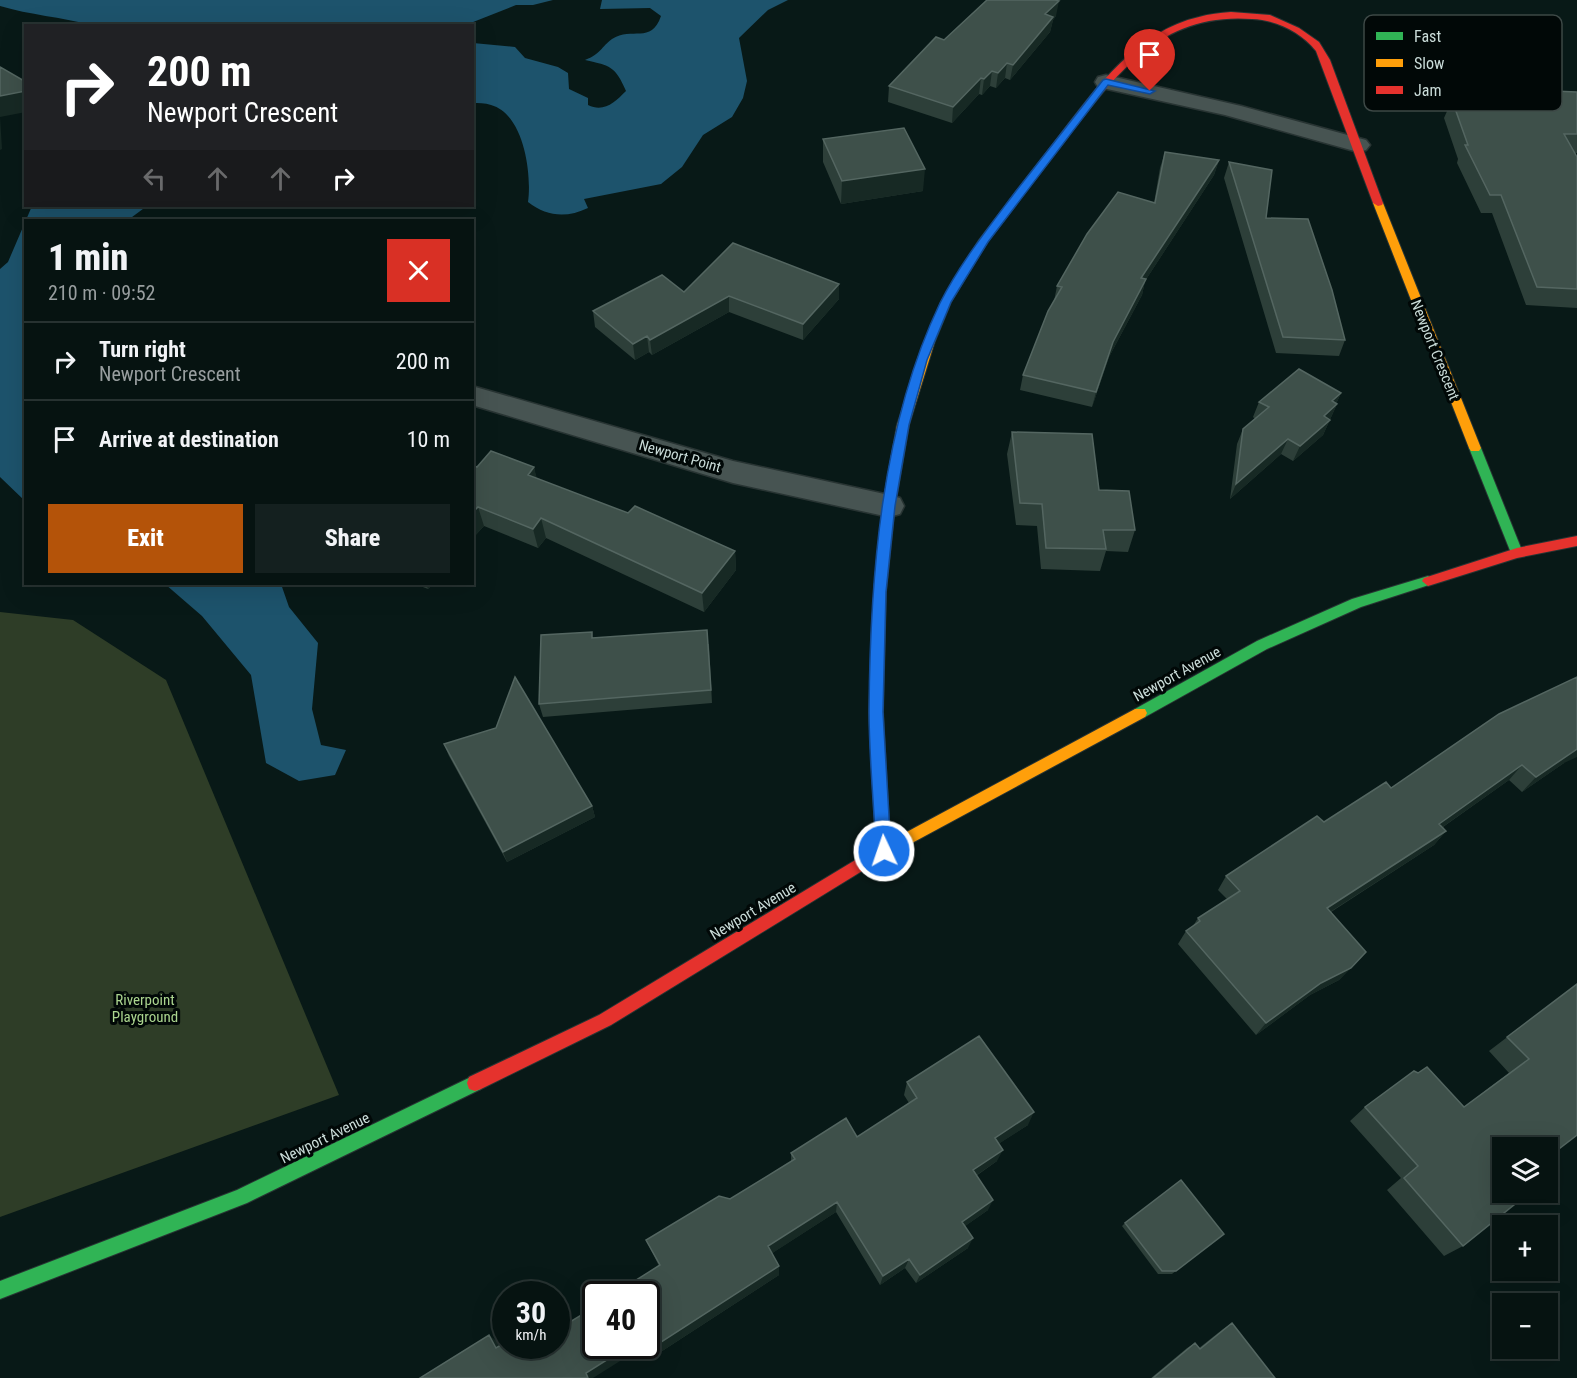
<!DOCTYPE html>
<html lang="en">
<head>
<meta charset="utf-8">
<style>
  body { margin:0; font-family:"Roboto Condensed",sans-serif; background:#14201f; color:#f1f3f6; height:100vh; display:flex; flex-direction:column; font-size:22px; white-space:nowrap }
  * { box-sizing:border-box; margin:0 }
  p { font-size:20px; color:#989e9f }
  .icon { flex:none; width:33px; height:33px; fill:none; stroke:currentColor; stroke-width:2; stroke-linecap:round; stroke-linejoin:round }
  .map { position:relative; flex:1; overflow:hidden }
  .drawer { position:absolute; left:24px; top:219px; width:450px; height:366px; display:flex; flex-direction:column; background:#061311; border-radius:0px; box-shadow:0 6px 24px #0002,0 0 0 2px #273231 }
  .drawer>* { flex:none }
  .hud { position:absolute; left:24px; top:24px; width:450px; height:183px; border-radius:0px; box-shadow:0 6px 24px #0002,0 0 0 2px #273231; background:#202124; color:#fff; overflow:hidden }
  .fabs { position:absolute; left:1492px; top:1137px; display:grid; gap:12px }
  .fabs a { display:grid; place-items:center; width:66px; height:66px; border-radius:0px; background:#061311; box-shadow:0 6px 24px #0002,0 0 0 2px #273231; font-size:30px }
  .speed { position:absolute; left:492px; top:1281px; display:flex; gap:12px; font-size:30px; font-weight:700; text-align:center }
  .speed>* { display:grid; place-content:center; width:78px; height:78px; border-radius:50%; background:#061311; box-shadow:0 6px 24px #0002,0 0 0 2px #273231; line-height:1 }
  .speed small { font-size:15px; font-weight:400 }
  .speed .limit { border:3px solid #111; border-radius:9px; background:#fff; color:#111 }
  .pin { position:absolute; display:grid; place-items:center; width:51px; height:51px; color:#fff; margin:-62px -26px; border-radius:50% 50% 50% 0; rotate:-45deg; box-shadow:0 0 6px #0007 }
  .pin .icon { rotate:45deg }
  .me { position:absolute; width:66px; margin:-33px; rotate:357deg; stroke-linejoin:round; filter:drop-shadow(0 0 4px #0008) }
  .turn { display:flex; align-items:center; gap:21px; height:126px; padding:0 24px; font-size:27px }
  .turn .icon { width:78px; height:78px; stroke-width:2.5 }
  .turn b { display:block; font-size:42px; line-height:51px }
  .lanes { display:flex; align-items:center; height:57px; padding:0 24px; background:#0003; justify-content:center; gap:30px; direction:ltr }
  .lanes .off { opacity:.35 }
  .round { display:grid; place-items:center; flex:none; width:63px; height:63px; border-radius:0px; background:#14201f }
  .summary { display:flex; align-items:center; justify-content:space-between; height:102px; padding:0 24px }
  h1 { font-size:36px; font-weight:800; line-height:45px }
  .button { display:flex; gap:12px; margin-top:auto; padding:12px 24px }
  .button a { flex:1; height:69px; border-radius:0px; background:#b45309; color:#fff; font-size:24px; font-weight:800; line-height:69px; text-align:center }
  .button a+a { background:#14201f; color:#f1f3f6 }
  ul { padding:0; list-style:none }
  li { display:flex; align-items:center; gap:18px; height:78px; padding:0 24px; border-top:2px solid #273231 }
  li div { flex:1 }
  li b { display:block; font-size:22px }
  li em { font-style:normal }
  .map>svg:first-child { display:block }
</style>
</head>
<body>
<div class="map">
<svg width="1577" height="1378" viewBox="0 0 1577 1378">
  <rect width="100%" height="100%" fill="#081917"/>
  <path fill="#2e3d27" d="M0 612 73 620 166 680 339 1095 0 1217Z"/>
  <path fill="#1d536c" d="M0 0H553L533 5H516L463 26 91 25C61 17 30 15 0 6Z
    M602 0H788L768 10 739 38 747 81 743 98 732 117 703 135 682 167 661 184 584 199 588 208C567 218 547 217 528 202 532 174 524 114 491 105 485 103 478 103 473 103V43L515 47 525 58 558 67 568 73 569 89 588 98V105C604 113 615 102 626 91 615 66 611 66 585 60 601 54 601 47 612 39 632 26 651 45 661 16L650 8 600 9Z
    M32 206H147L128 220H26L25 501 0 477V269L8 262Z
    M165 584H281L289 607 318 643 312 709 321 745 346 750 335 775 299 781 266 763 251 675 202 616Z"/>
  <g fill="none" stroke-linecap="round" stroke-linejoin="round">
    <defs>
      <path id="street" d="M1106 75 1241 106 1366 140 1370 145 1366 150 1358 152 1225 115 1098 87 1095 82 1098 77Z
        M472 386 733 461 889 495 900 498 904 506 900 514 889 517 733 483 472 405Z"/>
      <path id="fast" d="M1060 135 1068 137 988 241 951 302 935 341 930 345 926 344 925 341 941 302 979 240Z
        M1475 444 1481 448 1523 553 1521 556H1513L1511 553 1469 448Z
        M1428 576 1434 581 1432 584 1361 607 1267 649 1145 717H1135L1133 713 1135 709 1257 641 1352 599Z
        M475 1075 481 1077 483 1083 481 1089 247 1203 0 1299V1281L237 1190Z"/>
      <path id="slow" d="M1378 200 1383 203 1481 448 1479 451H1471L1469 448 1373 203Z
        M930 337 935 341 909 425 895 506 886 592 883 712 890 841 1135 709H1145L1147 713 1145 717 862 870 857 868 855 863 857 858 876 848 869 712 874 592 883 506 897 425 925 341Z"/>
      <path id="jam" d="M1231 12 1270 15 1299 28 1319 42 1330 60 1383 203 1382 205 1378 206 1373 203 1316 51C1301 32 1276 20 1252 19 1161 12 1117 73 1066 139H1060V135C1096 88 1137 31 1199 17 1209 14 1220 13 1231 12Z
        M1577 536V546L1517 558 1428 586 1422 581 1424 578 1517 548Z
        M862 856 867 858 869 863 867 868 611 1025 481 1089 475 1091 469 1089 467 1083 469 1077 599 1015Z"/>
    </defs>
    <use href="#street" stroke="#283433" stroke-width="3"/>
    <use href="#fast" stroke="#283433" stroke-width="2"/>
    <use href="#slow" stroke="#283433" stroke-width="2"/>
    <use href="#jam" stroke="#283433" stroke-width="2"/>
    <use href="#street" fill="#475452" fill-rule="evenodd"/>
    <use href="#fast" fill="#30b455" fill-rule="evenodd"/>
    <use href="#slow" fill="#ff9f0a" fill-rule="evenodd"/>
    <use href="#jam" fill="#e5322d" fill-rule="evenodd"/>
  </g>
  <path fill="#2d3f39" d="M1056 16 1053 20 1050 32 1010 80 1005 78 996 88 990 86 982 95 979 94 952 123 888 102 889 86Z
    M1484 88 1577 92V153H1574L1577 157V308L1526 305 1492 213H1481L1457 163 1458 159 1444 118 1452 100 1478 101Z
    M823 139 923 191 841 204 823 162Z
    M1165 152 1219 160 1214 175 1145 281 1142 295 1109 357 1092 407 1020 390 1023 375 1054 301 1057 286 1154 203 1160 168Z
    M1229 162 1345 340 1339 356 1276 353 1224 178Z
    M684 292 839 299 803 340 729 312 652 355 649 352 635 360 595 327 593 311Z
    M1341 393 1336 404H1337L1323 435 1293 461 1281 454 1230 499 1237 444 1243 429 1255 419 1253 417 1259 402Z
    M1012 432 1099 490 1135 530 1128 552 1106 551 1100 571 1041 569 1037 526 1016 525 1007 454Z
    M472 465 477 467H534L536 478 628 513 735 551 736 570 704 612 546 538 538 548 484 526 472 539Z
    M415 584H433L428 589Z
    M593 638 709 644 712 703 543 717 539 704Z
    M1499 714 1564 763 1522 792 1509 780 1443 827 1446 831 1434 845 1331 912 1366 952 1339 980 1310 995 1256 1035 1178 944 1186 931 1193 926 1198 918 1227 899 1218 890 1226 876 1324 822 1391 788Z
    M444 744 592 806 595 817 507 862 449 756Z
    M1577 984 1548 1148 1463 1246 1444 1256 1387 1190 1401 1178 1350 1121 1365 1107H1464L1509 1073 1489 1051Z
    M907 1082 1028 1125 998 1144 997 1161 976 1176 988 1210 965 1226 968 1248 916 1283 905 1268 880 1285 836 1212 772 1253 779 1266V1275L656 1355 649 1342 646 1344V1294L659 1266 646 1240 730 1199 791 1162V1153L857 1137 909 1103 904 1095Z
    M1125 1223 1224 1234 1172 1274H1158L1122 1226Z
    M1232 1323 1275 1378H1151L1187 1348 1195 1343 1199 1348 1223 1329Z"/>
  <path fill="#172924" d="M1059 1 1056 16 1053 20 1050 32 1010 80 1013 65 1045 14Z
    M1007 63 1005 78 996 88 998 73Z
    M992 71 990 86 982 95 984 79Z
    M981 78 979 94 952 123 953 107Z
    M26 91V112L0 117V96Z
    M0 117 2 149 0 150Z
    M1219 160 1214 175 1145 281 1142 295 1109 357 1092 407 1096 392 1113 342 1141 278Z
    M925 169 923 191 841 204 842 181Z
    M839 284V299L803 340V324Z
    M729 296V312L652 355 650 340Z
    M647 336 649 352 635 360 633 344Z
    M1341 393 1335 406 1337 404 1323 435 1293 461 1300 446 1332 401Z
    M1288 439 1281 454 1230 499 1236 484Z
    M534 467 539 487 528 475Z
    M478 507 484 526 472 539V513Z
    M541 518 546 538 538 548 533 529Z
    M735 551 736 570 704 612 702 593Z
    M426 584H433L428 589Z
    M1577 749V757L1564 763 1522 792 1536 777Z
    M1522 765 1509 780 1427 838 1439 824Z
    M592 806 595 817 507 862 503 852Z
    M1446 831 1434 845 1316 921 1327 908Z
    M1366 952 1339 980 1310 995 1256 1035 1266 1023 1321 983Z
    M1034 1112 1028 1125 989 1150 995 1138Z
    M1003 1150 997 1161 968 1181 973 1170Z
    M993 1200 988 1210 958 1231 962 1222Z
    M837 1202 836 1212 768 1256V1246Z
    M973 1238 968 1248 916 1283 920 1275Z
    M909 1259 905 1268 880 1285 883 1276Z
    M779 1266V1275L656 1355 652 1348Z
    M562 1306 569 1314 576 1330 570 1322Z
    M489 1335 498 1342 504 1354 496 1348Z
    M629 1346H644L593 1378H588L586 1373Z"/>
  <path fill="#3e504a" stroke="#546661" stroke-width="1.5" d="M987 0H1055L1059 1 1045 14 1053 17 1013 65 1007 63 998 73 992 71 984 79 981 78 953 107 889 86 936 37 944 40Z
    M0 67 26 82V91L0 96Z
    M1484 88 1577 92V134H1564L1577 157V289L1537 287 1501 195H1490L1465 145H1468L1452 100 1490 102Z
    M904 128 925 169 842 181 823 139Z
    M1165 152 1219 160 1141 278 1146 279 1113 342 1096 392 1023 375 1048 311 1062 287 1057 286 1087 234 1118 192 1155 203Z
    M1229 162 1272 170 1266 218 1308 219 1332 290 1345 340 1283 337Z
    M733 243 839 284 803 324 729 296 650 340 647 336 633 344 593 311 662 275 684 292Z
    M1299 369 1341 393 1332 401 1337 404 1324 416 1330 420 1300 446 1288 439 1236 484 1243 429 1269 407 1259 402Z
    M1012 432 1092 434 1099 490 1129 491 1135 530H1103L1106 549 1046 548 1042 504 1020 503Z
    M491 451 534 467 528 475 628 513 635 506 735 551 702 593 541 518 533 529 478 507 472 513V465L477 467Z
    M707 630 711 690 539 704 541 635 592 632V638Z
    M515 677 592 806 503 852 444 744 496 728Z
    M1577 677V749L1536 777 1522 765 1439 824 1446 831 1327 908 1366 952 1351 968 1321 983 1266 1023 1186 931 1200 921 1198 918 1240 891 1226 876 1317 816 1324 822 1386 782 1391 788 1499 714Z
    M1577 984V1135L1555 1152 1559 1156 1548 1166V1148H1503V1192H1530L1463 1246 1404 1178 1418 1166 1365 1107 1414 1071 1418 1073 1427 1067 1464 1107 1529 1059 1507 1037Z
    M979 1036 1034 1112 995 1138 1003 1150 973 1170 993 1200 962 1222 973 1238 920 1275 909 1259 883 1276 837 1202 768 1246 779 1266 652 1348 646 1336V1294H614L660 1265 646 1240 719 1196 730 1199 795 1159 791 1153 846 1118 857 1137 917 1098 907 1082Z
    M1181 1180 1224 1234 1176 1271H1162L1125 1223Z
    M562 1306 570 1322 596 1306V1346H629L586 1373 588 1378H420L489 1335 496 1348 506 1342V1346H556V1310Z
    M1232 1323 1275 1378H1153L1195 1343 1200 1349Z"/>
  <path fill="#1a73e8" stroke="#114b97" stroke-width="1.5" d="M1106 79 1155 91 1150 94 1108 85 988 242 951 302 927 360 909 425 895 506 886 592 883 712 891 851 889 856 884 858 878 856 876 851C874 805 869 758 869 711 870 577 881 426 940 303 960 263 989 227 1016 191 1045 154 1074 117 1103 80Z"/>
  <g text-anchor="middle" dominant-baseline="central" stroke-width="6" stroke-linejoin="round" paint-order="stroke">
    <g font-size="15" fill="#cadcd9" stroke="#010807">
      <text transform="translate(1435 350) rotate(68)">Newport Crescent</text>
      <text transform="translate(680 456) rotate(16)">Newport Point</text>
      <text transform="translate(1177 674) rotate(-29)">Newport Avenue</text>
      <text transform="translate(753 911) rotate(-31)">Newport Avenue</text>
      <text transform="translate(325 1138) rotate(-26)">Newport Avenue</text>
    </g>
    <g font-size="15" fill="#abd58f" stroke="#010807">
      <text x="145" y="1000">Riverpoint<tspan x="145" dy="17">Playground</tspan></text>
    </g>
  </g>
  <rect x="1364" y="15" width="198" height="96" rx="9" fill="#010807" stroke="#3d4846" stroke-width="1.5"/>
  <rect x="1376" y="32" width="27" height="8" fill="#30b455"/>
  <rect x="1376" y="59" width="27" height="8" fill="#ff9f0a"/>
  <rect x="1376" y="86" width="27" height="8" fill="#e5322d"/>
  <g font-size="16" fill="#cadcd9">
    <text x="1414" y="42">Fast</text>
    <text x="1414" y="69">Slow</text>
    <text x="1414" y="96">Jam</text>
  </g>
</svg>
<div class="fabs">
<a><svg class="icon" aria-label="layers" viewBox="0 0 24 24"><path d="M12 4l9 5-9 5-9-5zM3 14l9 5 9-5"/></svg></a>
<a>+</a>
<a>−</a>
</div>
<div class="speed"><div>30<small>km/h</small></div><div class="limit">40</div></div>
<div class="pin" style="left:1150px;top:91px;background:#d93025"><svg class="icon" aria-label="arrive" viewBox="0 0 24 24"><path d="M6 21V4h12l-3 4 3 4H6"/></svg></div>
<svg class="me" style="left:884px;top:851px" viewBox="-20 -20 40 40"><circle r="17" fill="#1a73e8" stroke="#fff" stroke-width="3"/><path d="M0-11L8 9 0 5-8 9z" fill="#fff"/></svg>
<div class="hud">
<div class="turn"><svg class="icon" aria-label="right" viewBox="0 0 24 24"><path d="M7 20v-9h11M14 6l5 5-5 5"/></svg><div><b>200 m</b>Newport Crescent</div></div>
<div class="lanes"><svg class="icon off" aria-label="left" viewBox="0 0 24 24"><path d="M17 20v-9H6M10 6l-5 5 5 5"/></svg><svg class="icon off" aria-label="ahead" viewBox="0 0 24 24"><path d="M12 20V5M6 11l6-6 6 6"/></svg><svg class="icon off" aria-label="ahead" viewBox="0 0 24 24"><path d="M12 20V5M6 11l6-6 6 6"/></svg><svg class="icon" aria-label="right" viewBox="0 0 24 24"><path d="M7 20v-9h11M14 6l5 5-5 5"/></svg></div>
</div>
<section class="drawer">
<div class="summary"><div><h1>1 min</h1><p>210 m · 09:52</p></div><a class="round" style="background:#d93025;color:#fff"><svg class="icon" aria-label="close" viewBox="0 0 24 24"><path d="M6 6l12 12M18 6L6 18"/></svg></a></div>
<ul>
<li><svg class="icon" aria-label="right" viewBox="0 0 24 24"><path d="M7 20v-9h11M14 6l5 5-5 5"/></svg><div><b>Turn right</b><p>Newport Crescent</p></div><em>200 m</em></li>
<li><svg class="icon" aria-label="arrive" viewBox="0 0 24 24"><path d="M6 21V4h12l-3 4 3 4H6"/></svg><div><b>Arrive at destination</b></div><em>10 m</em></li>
</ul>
<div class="button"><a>Exit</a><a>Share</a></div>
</section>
</div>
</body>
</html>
